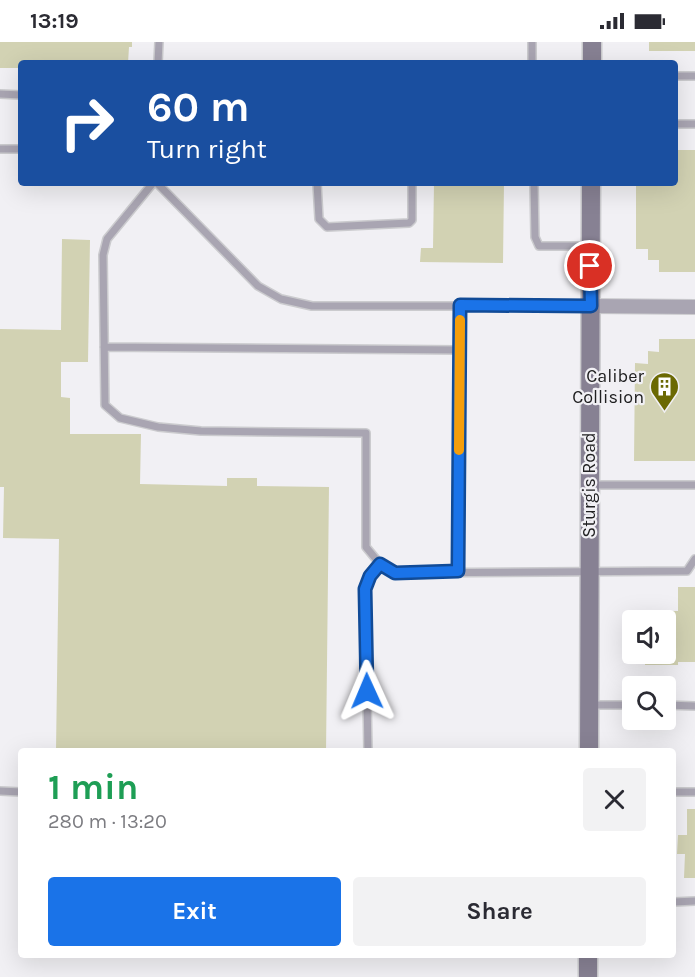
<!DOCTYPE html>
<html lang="en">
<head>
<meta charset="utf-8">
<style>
  body { margin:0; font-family:Karla,sans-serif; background:#f2f2f3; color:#2b2b33; height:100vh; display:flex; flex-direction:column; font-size:22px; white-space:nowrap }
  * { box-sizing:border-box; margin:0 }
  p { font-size:20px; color:#7c7c81 }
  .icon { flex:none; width:33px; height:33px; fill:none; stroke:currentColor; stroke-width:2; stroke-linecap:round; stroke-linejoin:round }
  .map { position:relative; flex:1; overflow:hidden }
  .panel { position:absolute; left:18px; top:706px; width:658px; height:210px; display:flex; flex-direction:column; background:#fff; border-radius:6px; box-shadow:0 6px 24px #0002 }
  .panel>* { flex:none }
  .top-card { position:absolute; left:18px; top:18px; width:660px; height:126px; border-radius:6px; box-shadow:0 6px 24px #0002; background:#1a4fa0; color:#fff; overflow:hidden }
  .controls { position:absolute; left:622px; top:568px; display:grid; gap:12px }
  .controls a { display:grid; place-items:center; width:54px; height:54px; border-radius:6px; background:#fff; box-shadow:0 6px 24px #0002; font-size:30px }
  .pin { position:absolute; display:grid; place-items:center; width:51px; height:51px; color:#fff; margin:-26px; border:3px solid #fff; border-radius:50%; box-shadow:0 2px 6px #0007 }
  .me { position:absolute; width:66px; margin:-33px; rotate:359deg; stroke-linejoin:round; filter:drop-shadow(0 0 4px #0008) }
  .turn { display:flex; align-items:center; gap:21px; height:126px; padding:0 30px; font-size:27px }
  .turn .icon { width:78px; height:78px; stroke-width:2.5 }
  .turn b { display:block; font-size:42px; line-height:51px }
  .round { display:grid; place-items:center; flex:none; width:63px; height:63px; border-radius:6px; background:#f2f2f3 }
  .headline { display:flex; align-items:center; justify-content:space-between; height:102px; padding:0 30px }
  h1 { font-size:36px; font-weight:700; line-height:45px; color:#1e9e55 }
  .primary-button { display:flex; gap:12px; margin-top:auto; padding:12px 30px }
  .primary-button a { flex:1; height:69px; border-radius:6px; background:#1a73e8; color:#fff; font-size:24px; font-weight:700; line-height:69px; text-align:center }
  .primary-button a+a { background:#f2f2f3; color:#2b2b33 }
  .status { display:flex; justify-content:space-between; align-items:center; height:42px; padding:0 30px; background:#fff; direction:ltr }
  .status svg { height:16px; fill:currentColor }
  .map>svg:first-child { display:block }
</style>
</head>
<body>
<div class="status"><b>13:19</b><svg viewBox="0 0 49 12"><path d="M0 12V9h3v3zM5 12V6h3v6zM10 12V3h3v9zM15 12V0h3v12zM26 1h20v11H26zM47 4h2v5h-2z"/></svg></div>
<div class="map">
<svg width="695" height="935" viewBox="0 0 695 935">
  <rect width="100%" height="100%" fill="#f1f0f4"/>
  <path fill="#d2d2b3" d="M0 0H132V5H129L128 21H21V26H0Z
    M649 0H695V9H649Z
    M675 108H695V230H659V218H648V207H636V141H675Z
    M434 141H504L503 221 420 220 421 206H433Z
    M62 197 90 198 88 320H61V355L70 356V392H141L140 442 227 444V436H257V444L329 445 326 710 56 708 59 497 3 496 4 445H0V287L61 288Z
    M659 297H695V419H634L635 321 648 322V309L659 310Z
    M678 545H695V620H678V623H645V612H666V579H646V569H678Z
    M687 767H695V836H684L685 812H677L678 793H687Z"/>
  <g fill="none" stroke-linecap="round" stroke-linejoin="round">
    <defs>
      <path id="lane" d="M158 21 159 0
        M532 21V0
        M675 34H695
        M0 52 21 53
        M675 82H695
        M0 107H21
        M153 141 107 197 103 213 105 363 120 376 158 385 201 389 366 391V505L380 522 395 531 687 529 695 517
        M157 141 258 244 281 257 312 264H588
        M317 141 319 177 327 185 409 181 412 178V141
        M534 141 535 195 539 204H589
        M104 305 460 308
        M590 443H695
        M458 529 460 263
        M591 663H633
        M666 663 695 664
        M368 710 365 547 370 534 380 522
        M0 749 21 750
        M674 750H695
        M674 860 695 859"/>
      <path id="street" d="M591 264 695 265"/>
      <path id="secondary" d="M592 21V0
        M589 710 591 141
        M588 935V914"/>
    </defs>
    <use href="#lane" stroke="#cbcbce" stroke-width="10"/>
    <use href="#street" stroke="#cbcbce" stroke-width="16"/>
    <use href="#secondary" stroke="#cbcbce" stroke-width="21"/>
    <use href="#lane" stroke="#a9a5b2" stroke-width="7"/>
    <use href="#street" stroke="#a9a5b2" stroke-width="14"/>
    <use href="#secondary" stroke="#878193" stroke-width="18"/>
  </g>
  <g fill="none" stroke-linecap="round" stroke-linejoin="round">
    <defs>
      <path id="route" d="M367 649 365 547 370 534 380 522 395 531 458 529 460 263 591 264 590 224"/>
    </defs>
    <use href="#route" stroke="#114b97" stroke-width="15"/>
    <use href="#route" stroke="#1a73e8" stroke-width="10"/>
    <path stroke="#f59e0b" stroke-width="10" d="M459 408 460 278"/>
  </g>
  <defs>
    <symbol id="building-pin" viewBox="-11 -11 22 30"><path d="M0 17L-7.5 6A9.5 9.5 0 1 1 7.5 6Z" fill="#6b6903" stroke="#f1f0f4"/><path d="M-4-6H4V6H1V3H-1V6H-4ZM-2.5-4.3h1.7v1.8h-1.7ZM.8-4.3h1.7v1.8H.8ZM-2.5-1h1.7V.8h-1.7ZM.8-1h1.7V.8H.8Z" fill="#fff"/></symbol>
  </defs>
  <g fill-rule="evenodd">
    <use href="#building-pin" x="648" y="328" width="33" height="45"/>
  </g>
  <g text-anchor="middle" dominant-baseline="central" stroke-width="4.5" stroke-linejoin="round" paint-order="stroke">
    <g font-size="18" fill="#202021" stroke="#f1f0f4" text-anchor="end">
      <text x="644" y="334">Caliber<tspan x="644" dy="21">Collision</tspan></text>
    </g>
    <g font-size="18" fill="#202021" stroke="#f1f0f4">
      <text transform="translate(589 443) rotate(-90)">Sturgis Road</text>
    </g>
  </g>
</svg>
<div class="controls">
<a><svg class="icon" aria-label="sound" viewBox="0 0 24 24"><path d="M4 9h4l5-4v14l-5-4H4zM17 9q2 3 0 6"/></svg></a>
<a><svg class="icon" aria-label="search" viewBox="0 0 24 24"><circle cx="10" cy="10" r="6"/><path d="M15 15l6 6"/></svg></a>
</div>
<div class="pin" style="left:590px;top:224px;background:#d93025"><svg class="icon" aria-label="arrive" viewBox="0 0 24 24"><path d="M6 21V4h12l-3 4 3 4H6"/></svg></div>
<svg class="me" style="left:367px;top:649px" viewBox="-20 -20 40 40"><path d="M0-17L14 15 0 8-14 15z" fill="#1a73e8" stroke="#fff" stroke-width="4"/></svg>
<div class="top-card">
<div class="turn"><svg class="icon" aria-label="right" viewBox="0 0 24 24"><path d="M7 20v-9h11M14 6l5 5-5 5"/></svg><div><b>60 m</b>Turn right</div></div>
</div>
<section class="panel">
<div class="headline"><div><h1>1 min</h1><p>280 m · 13:20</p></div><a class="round"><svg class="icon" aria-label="close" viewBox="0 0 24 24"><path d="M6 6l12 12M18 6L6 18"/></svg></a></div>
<div class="primary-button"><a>Exit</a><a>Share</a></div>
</section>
</div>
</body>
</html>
